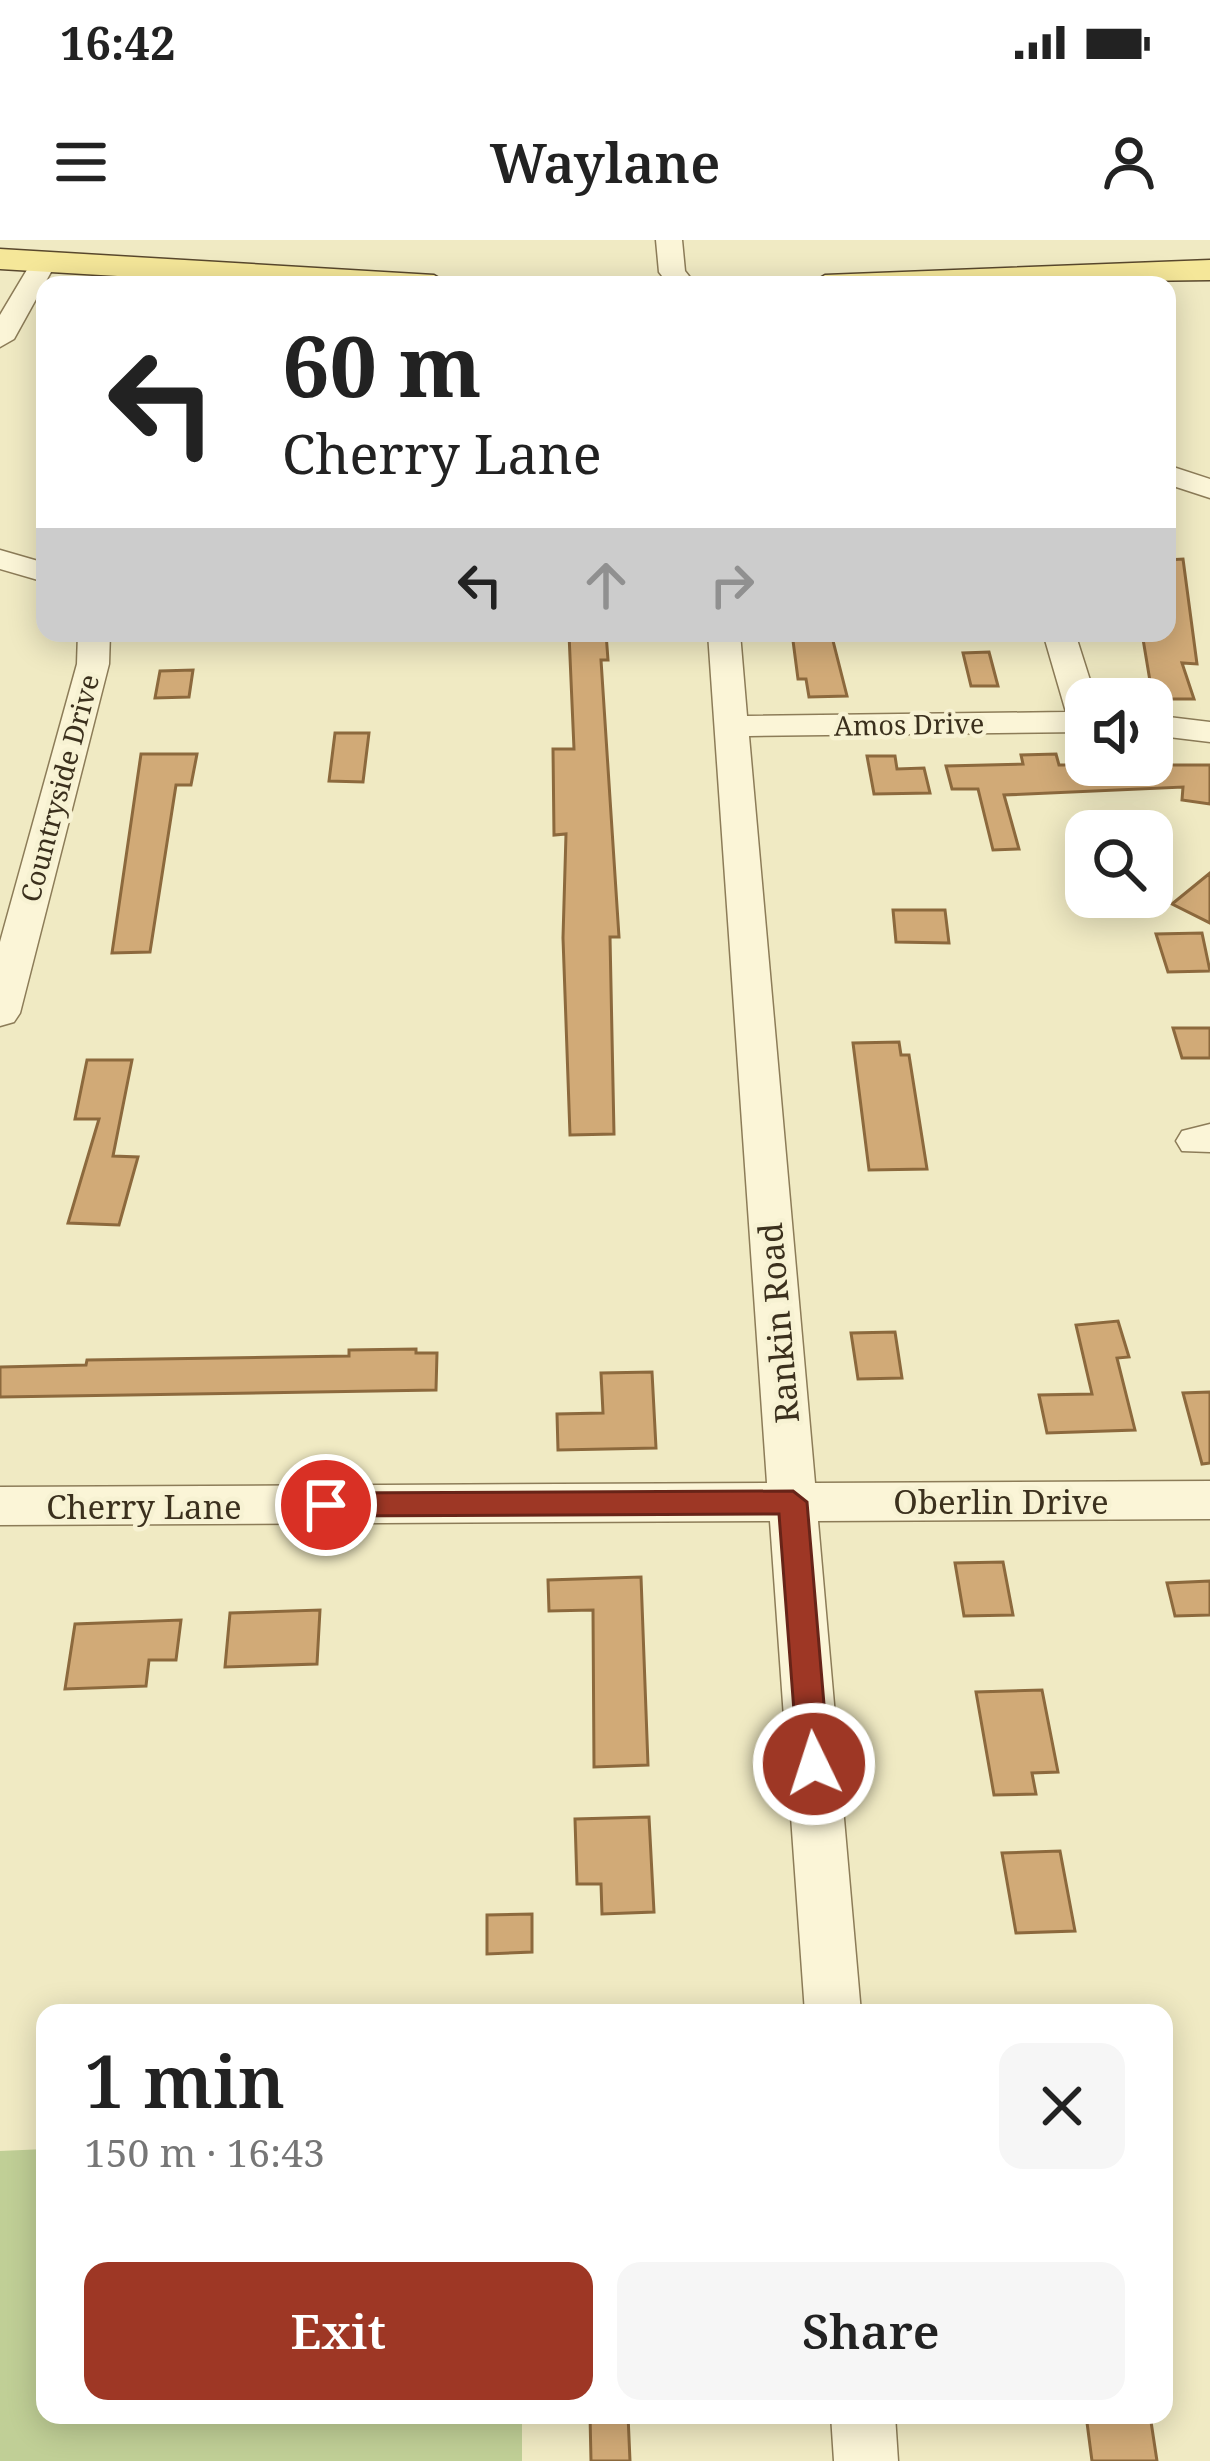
<!DOCTYPE html>
<html lang="en">
<head>
<meta charset="utf-8">
<style>
  body { margin:0; font-family:"Noto Serif",serif; background:#f6f6f6; color:#222; height:100vh; display:flex; flex-direction:column; font-size:45px; white-space:nowrap }
  * { box-sizing:border-box; margin:0 }
  p { font-size:39px; color:#767676 }
  .icon { flex:none; width:66px; height:66px; fill:none; stroke:currentColor; stroke-width:2; stroke-linecap:round; stroke-linejoin:round }
  .map { position:relative; flex:1; overflow:hidden }
  .side { position:absolute; left:36px; top:1764px; width:1137px; height:420px; display:flex; flex-direction:column; background:#fff; border-radius:24px; box-shadow:0 6px 30px #0003 }
  .side>* { flex:none }
  .top-card { position:absolute; left:36px; top:36px; width:1140px; height:366px; border-radius:24px; box-shadow:0 6px 30px #0003; background:#fff; color:#222; overflow:hidden }
  .tools { position:absolute; left:1065px; top:438px; display:grid; gap:24px }
  .tools a { display:grid; place-items:center; width:108px; height:108px; border-radius:24px; background:#fff; box-shadow:0 6px 30px #0003; font-size:60px }
  .pin { position:absolute; display:grid; place-items:center; width:102px; height:102px; color:#fff; margin:-51px; border:6px solid #fff; border-radius:50%; box-shadow:0 3px 12px #0007 }
  .me { position:absolute; width:132px; margin:-66px; rotate:356deg; stroke-linejoin:round; filter:drop-shadow(0 0 9px #0008) }
  .turn { display:flex; align-items:center; gap:42px; height:252px; padding:0 48px; font-size:54px }
  .turn .icon { width:156px; height:156px; stroke-width:2.5 }
  .turn b { display:block; font-size:84px; line-height:102px }
  .lanes { display:flex; align-items:center; height:114px; padding:0 48px; background:#0003; justify-content:center; gap:60px; direction:ltr }
  .lanes .off { opacity:.35 }
  .round { display:grid; place-items:center; flex:none; width:126px; height:126px; border-radius:24px; background:#f6f6f6 }
  .head { display:flex; align-items:center; justify-content:space-between; height:204px; padding:0 48px }
  h1 { font-size:72px; font-weight:600; line-height:90px }
  .button { display:flex; gap:24px; margin-top:auto; padding:24px 48px }
  .button a { flex:1; height:138px; border-radius:24px; background:#9e3725; color:#fff; font-size:48px; font-weight:600; line-height:138px; text-align:center }
  .button a+a { background:#f6f6f6; color:#222 }
  .status { display:flex; justify-content:space-between; align-items:center; height:84px; padding:0 60px; background:#fff; direction:ltr }
  .status svg { height:33px; fill:currentColor }
  header { display:flex; justify-content:space-between; align-items:center; height:156px; padding:0 48px; background:#fff; font-size:54px; font-weight:600 }
  .map>svg:first-child { display:block }
</style>
</head>
<body>
<div class="status"><b>16:42</b><svg viewBox="0 0 49 12"><path d="M0 12V9h3v3zM5 12V6h3v6zM10 12V3h3v9zM15 12V0h3v12zM26 1h20v11H26zM47 4h2v5h-2z"/></svg></div>
<header><svg class="icon" aria-label="menu" viewBox="0 0 24 24"><path d="M4 6h16M4 12h16M4 18h16"/></svg>Waylane<svg class="icon" aria-label="person" viewBox="0 0 24 24"><circle cx="12" cy="8" r="4"/><path d="M4 21q1-7 8-7t8 7"/></svg></header>
<div class="map">
<svg width="1210" height="2221" viewBox="0 0 1210 2221">
  <rect width="100%" height="100%" fill="#f0eac3"/>
  <path fill="#c0cf96" d="M45 1909V2175H522V2221H0V1911Z"/>
  <path fill="#d1aa77" stroke="#8c693d" stroke-width="3" d="M1183 319 1197 424 1182 423 1194 459H1153L1142 393H1167V320Z
    M606 393 608 420H601L619 697H610L614 894 570 895 563 698 566 594 554 595 553 509H574L569 394Z
    M792 393H831L847 456 809 457 806 439H798Z
    M989 412 998 446H971L963 413Z
    M193 430 189 457 155 458 160 431Z
    M335 493H369L363 542 329 541Z
    M141 514H197L191 545H176L150 712 112 713Z
    M1056 514 1059 525H1210V564L1182 560 1183 547 1004 555 1019 609 993 610 978 549H952L946 526 1023 524 1021 515Z
    M867 516H895L897 529 924 528 930 553 874 554Z
    M1210 633V683L1172 664Z
    M893 670H945L949 703 896 702Z
    M1202 693 1210 731 1168 732 1156 694Z
    M1173 788H1210V818H1182Z
    M899 802 901 815H909L927 929 869 930 853 803Z
    M87 820H132L113 916 138 917 119 985 68 983 99 879H75Z
    M1118 1081 1129 1117 1117 1118 1135 1190 1047 1193 1039 1155 1092 1154 1076 1085Z
    M895 1092 902 1138 858 1139 851 1093Z
    M416 1109V1113H437L436 1150 0 1157V1127L86 1125 87 1120 349 1116V1110Z
    M652 1132 656 1208 558 1210 557 1174 603 1173 601 1133Z
    M1210 1152V1223L1202 1224 1183 1153Z
    M1003 1322 1013 1375 964 1376 955 1323Z
    M641 1337 648 1525 594 1527 593 1370 549 1371 548 1340Z
    M1210 1341V1375L1175 1376 1167 1343Z
    M320 1370 317 1424 225 1427 230 1373Z
    M181 1380 176 1420H149L146 1446 65 1449 75 1384Z
    M1042 1450 1058 1532 1032 1533 1036 1554 994 1555 976 1452Z
    M649 1577 654 1672 602 1674 601 1644H577L575 1579Z
    M1060 1611 1075 1691 1016 1693 1002 1613Z
    M532 1674V1712L487 1714V1675Z
    M590 2175H628L630 2221H591Z
    M1086 2175H1150L1157 2221H1092Z"/>
  <g fill="none" stroke-linecap="round" stroke-linejoin="round">
    <defs>
      <path id="minor" d="M656 0H682L685 31 696 45H669L659 32Z
        M43 15 56 23 14 99 0 107V75L34 18Z
        M1167 225 1210 239V258L1167 244Z
        M0 310 45 323V342L0 329Z
        M78 393H110L109 424 20 773 14 782 0 786V702L77 424Z
        M708 393H740L747 476 1066 472 1043 393H1075L1096 459H1086V492L749 496 815 1243 1210 1241V1279L818 1281 861 1773H805L770 1281 0 1285V1247L767 1243Z
        M1152 475 1210 482V502L1152 495Z
        M1210 884V912L1182 911 1176 901 1182 891Z
        M831 2175H895L898 2221H834Z"/>
      <path id="major" d="M0 9 434 35 451 45H269L0 29Z
        M1210 20V40L808 45 825 35Z"/>
    </defs>
    <use href="#minor" stroke="#8c7c58" stroke-width="3"/>
    <use href="#major" stroke="#59482d" stroke-width="3"/>
    <use href="#minor" fill="#fbf5d7" fill-rule="evenodd"/>
    <use href="#major" fill="#f5e799" fill-rule="evenodd"/>
  </g>
  <path fill="#9e3725" stroke="#672418" stroke-width="3" d="M793 1251 807 1262 829 1524 825 1534H802L798 1524 779 1274 326 1276 312 1265 326 1253Z"/>
  <g text-anchor="middle" dominant-baseline="central" stroke-width="9" stroke-linejoin="round" paint-order="stroke">
    <g font-size="27" fill="#3b301d" stroke="#f7f2d3">
      <text transform="translate(909 484) rotate(-1)">Amos Drive</text>
      <text transform="translate(59 548) rotate(-75)">Countryside Drive</text>
    </g>
    <g font-size="33" fill="#3b301d" stroke="#f7f2d3">
      <text transform="translate(778 1083) rotate(-95)">Rankin Road</text>
      <text x="1001" y="1261">Oberlin Drive</text>
      <text x="144" y="1266">Cherry Lane</text>
    </g>
  </g>
</svg>
<div class="tools">
<a><svg class="icon" aria-label="sound" viewBox="0 0 24 24"><path d="M4 9h4l5-4v14l-5-4H4zM17 9q2 3 0 6"/></svg></a>
<a><svg class="icon" aria-label="search" viewBox="0 0 24 24"><circle cx="10" cy="10" r="6"/><path d="M15 15l6 6"/></svg></a>
</div>
<div class="pin" style="left:326px;top:1265px;background:#d93025"><svg class="icon" aria-label="arrive" viewBox="0 0 24 24"><path d="M6 21V4h12l-3 4 3 4H6"/></svg></div>
<svg class="me" style="left:814px;top:1524px" viewBox="-20 -20 40 40"><circle r="17" fill="#9e3725" stroke="#fff" stroke-width="3"/><path d="M0-11L8 9 0 5-8 9z" fill="#fff"/></svg>
<div class="top-card">
<div class="turn"><svg class="icon" aria-label="left" viewBox="0 0 24 24"><path d="M17 20v-9H6M10 6l-5 5 5 5"/></svg><div><b>60 m</b>Cherry Lane</div></div>
<div class="lanes"><svg class="icon" aria-label="left" viewBox="0 0 24 24"><path d="M17 20v-9H6M10 6l-5 5 5 5"/></svg><svg class="icon off" aria-label="ahead" viewBox="0 0 24 24"><path d="M12 20V5M6 11l6-6 6 6"/></svg><svg class="icon off" aria-label="right" viewBox="0 0 24 24"><path d="M7 20v-9h11M14 6l5 5-5 5"/></svg></div>
</div>
<section class="side">
<div class="head"><div><h1>1 min</h1><p>150 m · 16:43</p></div><a class="round"><svg class="icon" aria-label="close" viewBox="0 0 24 24"><path d="M6 6l12 12M18 6L6 18"/></svg></a></div>
<div class="button"><a>Exit</a><a>Share</a></div>
</section>
</div>
</body>
</html>
